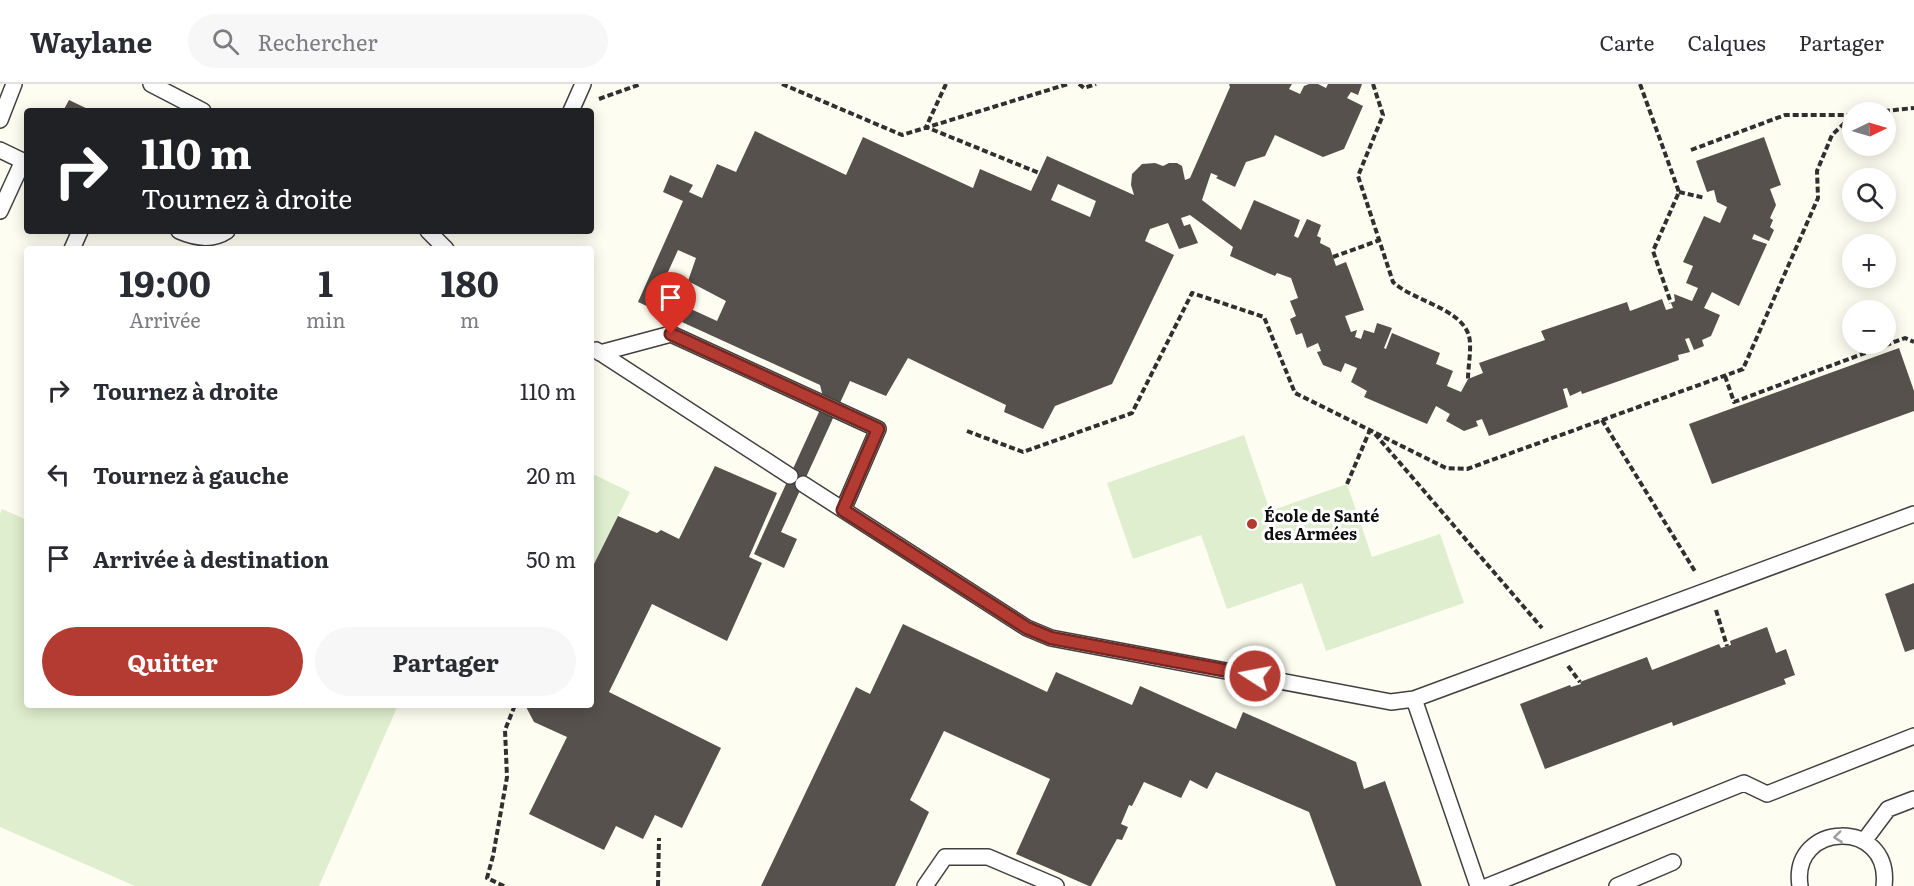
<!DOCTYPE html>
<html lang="fr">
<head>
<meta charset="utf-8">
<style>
  body { margin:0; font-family:Literata,serif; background:#f7f7f7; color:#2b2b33; height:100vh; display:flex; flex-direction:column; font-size:22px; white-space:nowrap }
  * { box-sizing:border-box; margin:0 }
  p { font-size:20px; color:#7c7c81 }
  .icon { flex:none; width:33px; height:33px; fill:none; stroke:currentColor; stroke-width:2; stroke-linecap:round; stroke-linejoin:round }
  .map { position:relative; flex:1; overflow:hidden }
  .drawer { position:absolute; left:24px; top:162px; width:570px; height:462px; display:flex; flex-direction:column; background:#fff; border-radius:6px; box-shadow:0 3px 15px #0003 }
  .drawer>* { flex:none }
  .top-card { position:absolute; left:24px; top:24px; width:570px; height:126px; border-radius:6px; box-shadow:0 3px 15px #0003; background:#202124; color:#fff; overflow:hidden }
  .needle { width:39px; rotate:85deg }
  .buttons { position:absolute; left:1842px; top:18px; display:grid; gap:12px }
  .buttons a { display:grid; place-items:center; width:54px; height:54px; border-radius:50%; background:#fff; box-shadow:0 3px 15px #0003; font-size:30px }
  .pin { position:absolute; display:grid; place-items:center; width:51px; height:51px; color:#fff; margin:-62px -26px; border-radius:50% 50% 50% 0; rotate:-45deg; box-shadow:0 0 6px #0007 }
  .pin .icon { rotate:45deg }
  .me { position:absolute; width:66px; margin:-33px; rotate:281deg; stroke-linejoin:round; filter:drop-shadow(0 0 4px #0008) }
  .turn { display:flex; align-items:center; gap:21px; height:126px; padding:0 18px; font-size:27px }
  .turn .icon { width:78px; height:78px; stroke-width:2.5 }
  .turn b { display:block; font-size:42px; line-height:51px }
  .eta { display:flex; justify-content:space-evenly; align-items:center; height:102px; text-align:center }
  .eta b { font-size:36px; font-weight:700; line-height:42px }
  .primary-button { display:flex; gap:12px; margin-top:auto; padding:12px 18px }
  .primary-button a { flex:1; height:69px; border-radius:36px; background:#b33b32; color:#fff; font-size:24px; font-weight:700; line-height:69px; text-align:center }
  .primary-button a+a { background:#f7f7f7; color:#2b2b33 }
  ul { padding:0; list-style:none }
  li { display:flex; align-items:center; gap:18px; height:84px; padding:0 18px }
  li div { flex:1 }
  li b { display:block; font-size:22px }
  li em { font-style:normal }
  header { display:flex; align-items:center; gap:36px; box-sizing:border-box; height:84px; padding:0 30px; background:#fff; border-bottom:2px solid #e1e1e2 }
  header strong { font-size:28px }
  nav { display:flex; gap:33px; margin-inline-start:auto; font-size:21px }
  .search { width:420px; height:54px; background:#f7f7f7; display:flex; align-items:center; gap:15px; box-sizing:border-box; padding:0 21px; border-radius:33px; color:#7c7c81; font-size:22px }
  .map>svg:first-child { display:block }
</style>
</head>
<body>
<header>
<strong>Waylane</strong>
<div class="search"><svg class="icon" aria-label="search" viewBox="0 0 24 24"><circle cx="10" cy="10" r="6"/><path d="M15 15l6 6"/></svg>Rechercher</div>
<nav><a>Carte</a><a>Calques</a><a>Partager</a></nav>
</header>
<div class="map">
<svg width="1914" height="802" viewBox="0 0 1914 802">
  <rect width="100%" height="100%" fill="#fefdf1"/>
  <path fill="#dfeece" d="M1244 351 1270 427 1347 400 1372 473 1440 450 1464 519 1326 567 1302 499 1227 525 1201 451 1133 475 1107 399Z
    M591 389 630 408 591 486Z
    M2 425 27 436V621H398L319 802H135L0 743V430Z"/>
  <path fill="#56514c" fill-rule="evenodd" d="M1229 0H1292L1289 5 1300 10 1304 2 1309 0H1318L1326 4 1328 0H1362L1358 11 1351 8 1347 14 1363 22 1344 65 1323 73 1275 51 1265 72 1246 78 1235 103 1216 94 1218 92 1211 89 1202 116 1241 146 1254 116 1300 136 1294 152 1298 154 1307 135 1321 141 1317 152 1321 154 1320 159 1330 164 1336 182 1346 178 1364 226 1345 232 1351 248 1357 246 1355 253 1361 255 1364 246 1374 249 1377 239 1392 244 1384 264 1386 265 1392 249 1440 269 1436 280 1453 287 1447 302 1461 308 1468 295 1483 289 1479 279 1545 256 1541 247 1627 218 1630 227 1662 215 1666 226 1673 224 1671 219 1675 217 1674 210 1692 217 1698 204 1686 199 1693 182 1683 178 1704 132 1720 139 1727 123 1717 118 1714 106 1707 108 1696 77 1764 53 1781 101 1770 105 1776 121 1770 134 1773 136 1770 143 1774 146 1769 157 1754 150 1752 155 1767 160 1739 222 1712 208 1704 224 1720 231 1711 252 1702 256 1704 262 1694 266 1689 254 1685 255 1690 268 1678 271 1679 276 1582 310 1581 307 1570 312 1567 304 1563 305 1568 323 1489 352 1482 335 1476 337 1478 342 1464 347 1446 337 1450 330 1436 322 1427 340 1364 313 1367 307 1351 298 1357 284 1345 279 1341 288 1323 281 1317 268 1321 267 1318 259 1307 264 1302 249 1296 251 1290 235 1296 232 1290 217 1298 214 1291 194 1277 189 1275 192 1230 172 1233 163 1190 131 1181 134 1184 142 1190 140 1198 159 1179 165 1168 139 1150 145 1145 157 1174 171 1112 300 1055 322 1043 345 1004 328 1006 321 908 274 886 312 850 297 781 448 797 455 784 484 754 470 824 317 820 301 638 218 683 117 663 108 670 91 693 101 689 108 702 114 717 80 736 88 755 47 846 91 863 53 973 104 980 85 1031 107 1047 72 1134 111 1131 101 1132 90 1142 80 1155 79 1163 82 1169 79H1177L1182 82 1185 96 1190 94 1230 3ZM1058 100 1096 117 1090 133 1051 116ZM678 166 696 174 688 197 726 217 717 237 658 210Z
    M69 16 92 27H63Z
    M1899 264 1914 307V327L1712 400 1689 340Z
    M715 382 777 409 749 473 762 479 727 557 652 520 609 608 721 664 682 744 655 731 643 755 616 742 604 766 529 730 567 653 534 638 525 621H591V486L618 432 657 449 661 446 679 455Z
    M1914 499V565L1905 568 1885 510Z
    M903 540 1047 608 1056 588 1132 621 1140 602 1236 645 1243 628 1356 678 1364 705 1385 697 1422 802H1336L1309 728 1216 688 1207 705 1190 696 1181 714 1144 698 1132 722 1129 721 1121 740 1128 743 1122 756 1117 755 1091 802H1089L1016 770 1050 695 944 647 910 716 929 728 895 802H761L856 603 870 610Z
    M1767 543 1776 569 1786 565 1795 591 1784 595 1786 600 1673 642 1672 638 1545 685 1520 620 1570 601 1571 603 1581 600 1580 598 1647 573 1652 586 1719 560 1721 564 1727 562 1731 561 1730 557Z"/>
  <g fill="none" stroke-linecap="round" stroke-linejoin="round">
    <defs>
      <path id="lane" d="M151 0 203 27
        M571 27 583 0
        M0 36 14 0
        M0 66 27 79
        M0 127 23 77
        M179 147C195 154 212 157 227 147
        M428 147 446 165
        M72 165 80 147
        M596 266 790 392
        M600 269 671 250 878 345 843 426
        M803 400 1027 544 1051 554 1391 618 1414 615 1478 802
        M1414 615 1914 430
        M1864 757 1888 725 1914 715
        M925 802 945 773H988L1056 802
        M1488 802 1744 699 1767 710 1914 652
        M1617 802 1673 778
        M1800 802C1790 737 1892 734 1884 802"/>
    </defs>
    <use href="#lane" stroke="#414141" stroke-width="18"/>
    <path stroke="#303030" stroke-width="4" stroke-dasharray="6 3" stroke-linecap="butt" d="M782 0 902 51 1068 0
      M946 0 926 43 1039 89
      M1079 0 1084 4 1096 0
      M1373 0 1383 31 1358 92 1393 198C1413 217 1461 224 1469 252 1472 264 1468 282 1468 295
      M1640 0 1679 108 1653 167 1671 219
      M599 15 641 0
      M1875 28 1914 24
      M1691 66 1785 31H1852
      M1679 108 1705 114
      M1333 173 1380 156
      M1725 292 1734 318 1905 254 1914 258
      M1602 336 1696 489
      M967 347 1023 368 1132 329 1192 209 1264 233 1295 309 1446 384 1467 385 1743 285 1818 114 1817 87 1832 51 1852 32
      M1375 350 1542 544
      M1347 400 1370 346
      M1716 526 1727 562
      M1568 582 1580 598
      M504 802 487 794 493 772 507 693 505 646 515 621
      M658 802 659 754"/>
    <use href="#lane" stroke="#fff" stroke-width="15"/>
  </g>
  <defs><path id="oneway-chevron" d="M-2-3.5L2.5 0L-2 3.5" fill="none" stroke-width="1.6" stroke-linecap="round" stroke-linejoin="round" transform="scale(1.5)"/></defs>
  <use stroke="#9f9f9f" href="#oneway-chevron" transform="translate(1838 753) rotate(173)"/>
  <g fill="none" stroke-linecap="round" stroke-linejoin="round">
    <defs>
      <path id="route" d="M671 250 878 345 843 426 1027 544 1051 554 1255 592"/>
    </defs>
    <use href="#route" stroke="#742620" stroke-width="15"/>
    <use href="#route" stroke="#b33b32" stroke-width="10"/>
  </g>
  <circle fill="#b33b32" stroke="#fff" stroke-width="2" cx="1252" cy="440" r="6"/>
  <g text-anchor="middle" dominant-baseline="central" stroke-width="6" stroke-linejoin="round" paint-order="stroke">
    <g font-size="16" font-weight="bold" fill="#0e0e0e" stroke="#fff" text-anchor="start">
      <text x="1264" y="431">École de Santé<tspan x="1264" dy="18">des Armées</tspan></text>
    </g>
  </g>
</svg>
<div class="buttons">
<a><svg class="needle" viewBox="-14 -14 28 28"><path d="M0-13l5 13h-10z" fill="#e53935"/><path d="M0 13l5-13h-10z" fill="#7c7c81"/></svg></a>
<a><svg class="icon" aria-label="search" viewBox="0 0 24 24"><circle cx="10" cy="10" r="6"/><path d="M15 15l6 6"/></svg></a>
<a>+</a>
<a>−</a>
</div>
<div class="pin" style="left:671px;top:250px;background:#d93025"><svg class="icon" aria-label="arrive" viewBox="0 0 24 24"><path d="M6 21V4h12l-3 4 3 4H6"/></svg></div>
<svg class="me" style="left:1255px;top:592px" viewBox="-20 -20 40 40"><circle r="17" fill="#b33b32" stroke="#fff" stroke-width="3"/><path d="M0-11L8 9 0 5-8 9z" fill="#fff"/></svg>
<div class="top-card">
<div class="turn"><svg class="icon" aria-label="right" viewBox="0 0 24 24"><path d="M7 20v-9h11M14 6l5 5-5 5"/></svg><div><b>110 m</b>Tournez à droite</div></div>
</div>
<section class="drawer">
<div class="eta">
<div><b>19:00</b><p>Arrivée</p></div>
<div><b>1</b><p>min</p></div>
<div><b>180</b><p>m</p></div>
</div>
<ul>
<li><svg class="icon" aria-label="right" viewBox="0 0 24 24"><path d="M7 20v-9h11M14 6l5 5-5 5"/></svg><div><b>Tournez à droite</b></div><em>110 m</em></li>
<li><svg class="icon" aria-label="left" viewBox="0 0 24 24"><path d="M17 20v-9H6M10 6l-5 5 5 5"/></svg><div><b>Tournez à gauche</b></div><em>20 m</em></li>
<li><svg class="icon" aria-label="arrive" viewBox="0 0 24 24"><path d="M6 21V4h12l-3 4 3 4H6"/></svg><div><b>Arrivée à destination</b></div><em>50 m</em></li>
</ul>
<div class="primary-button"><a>Quitter</a><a>Partager</a></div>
</section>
</div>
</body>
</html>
